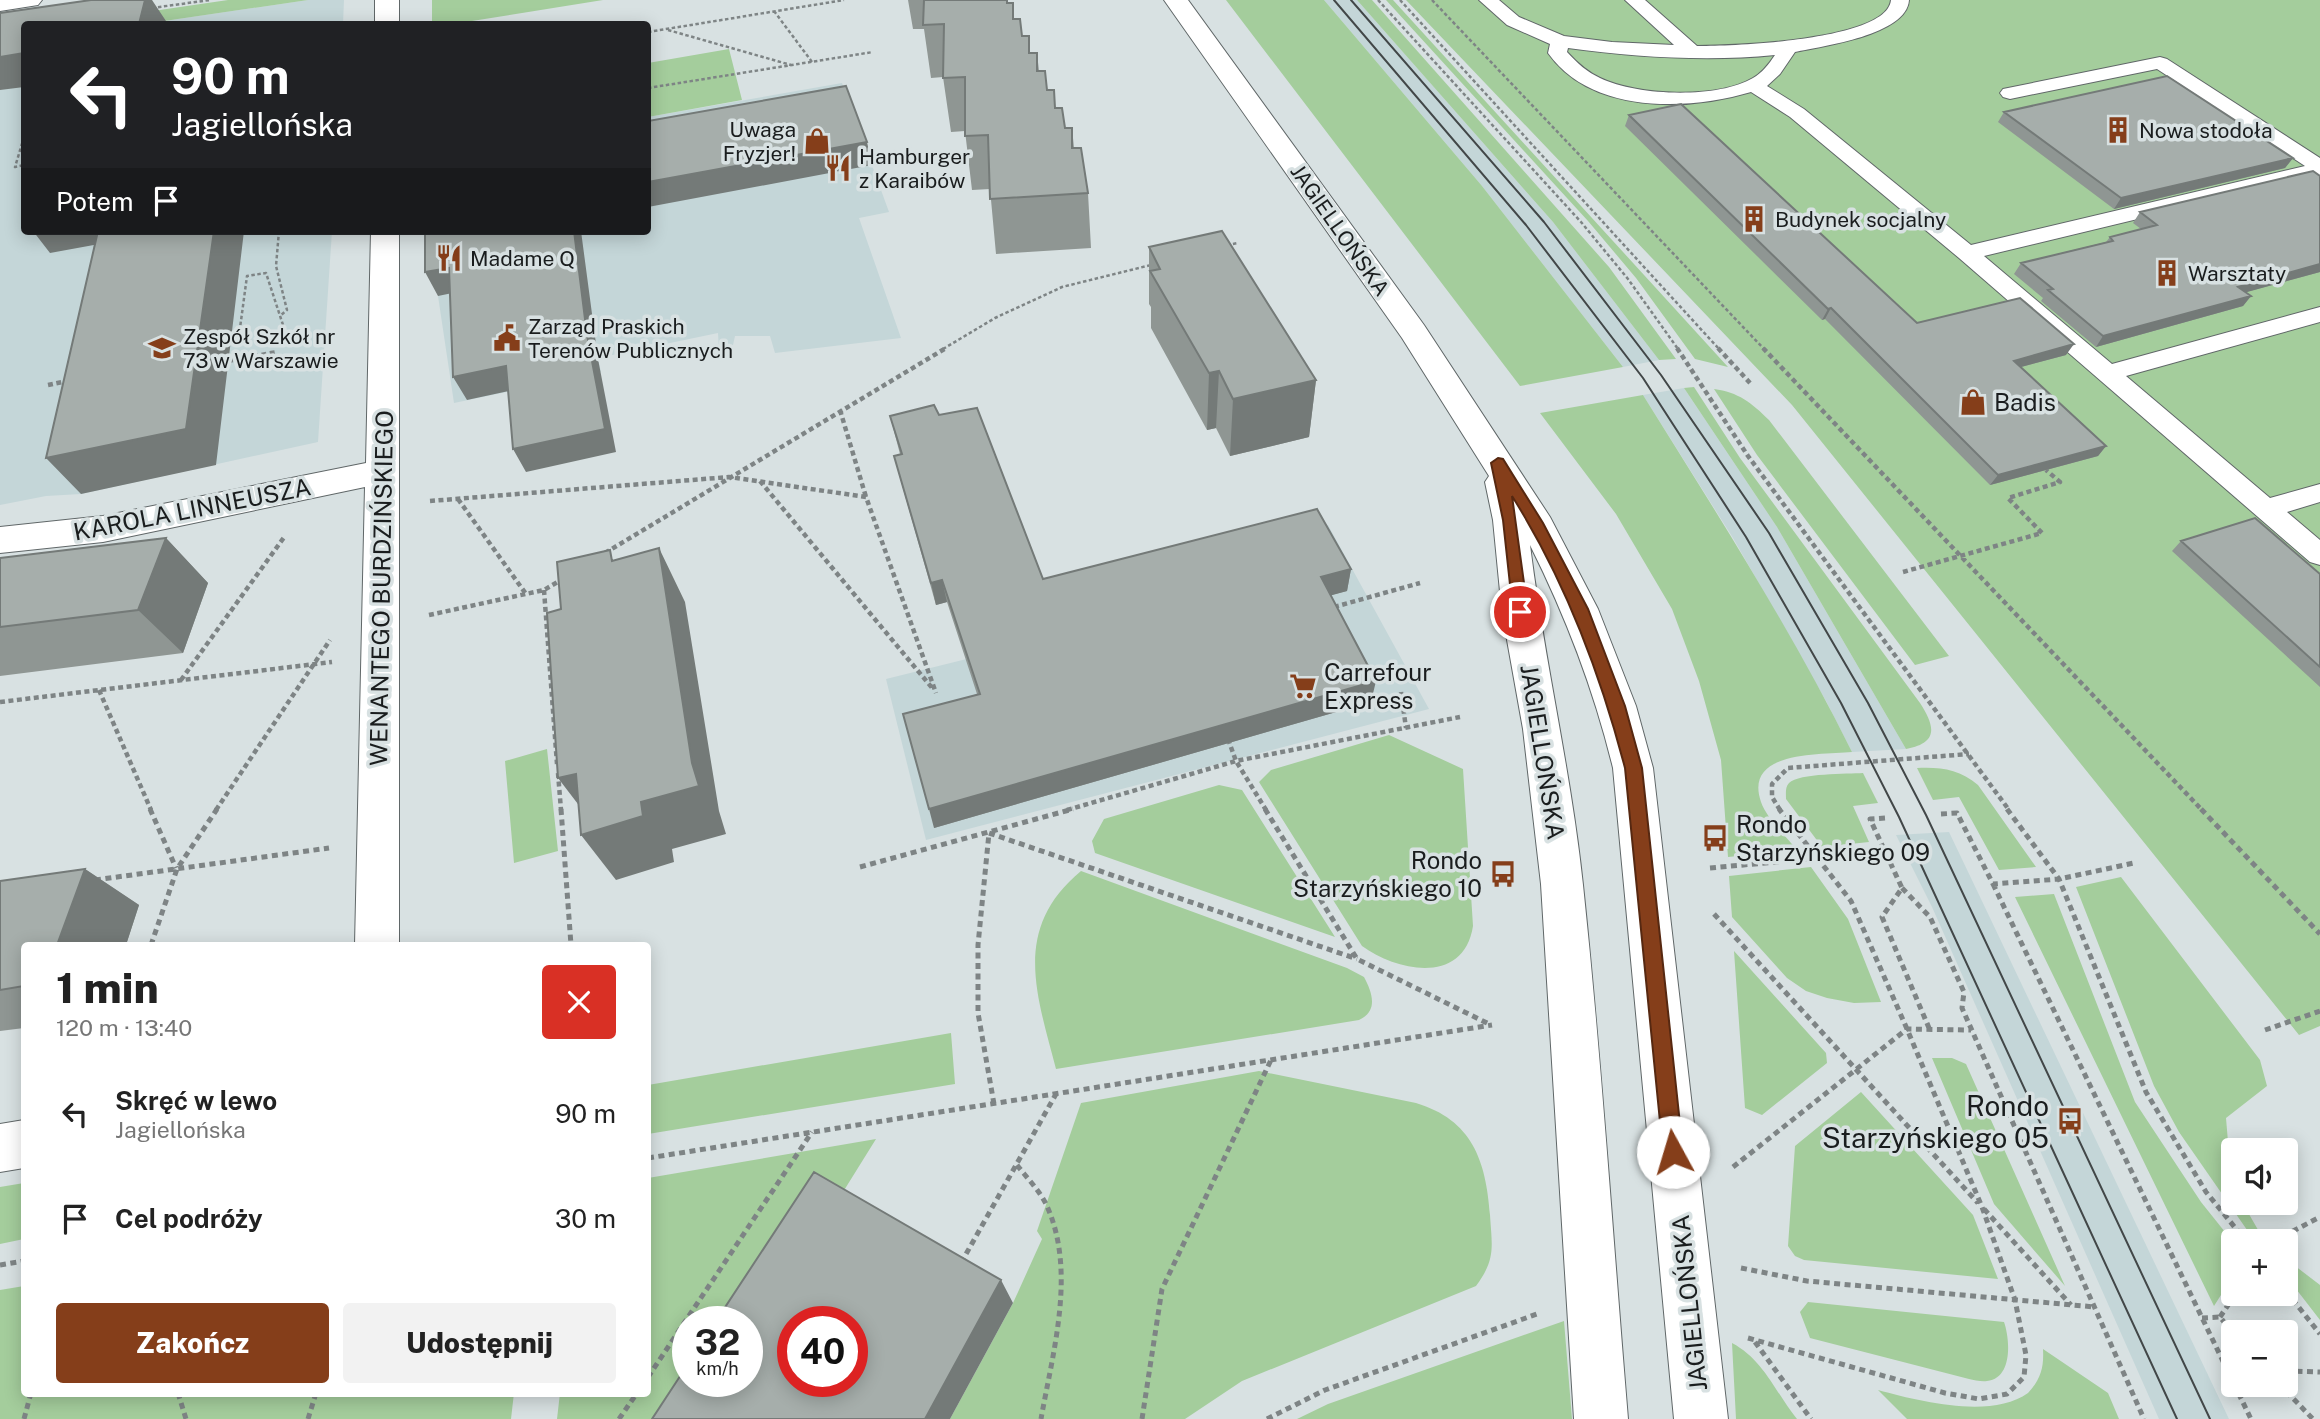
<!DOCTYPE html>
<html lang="pl">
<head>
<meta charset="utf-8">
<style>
  body { margin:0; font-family:"Public Sans",sans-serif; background:#f2f2f2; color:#222; height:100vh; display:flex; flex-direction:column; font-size:26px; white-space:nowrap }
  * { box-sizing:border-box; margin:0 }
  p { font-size:23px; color:#767676 }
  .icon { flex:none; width:38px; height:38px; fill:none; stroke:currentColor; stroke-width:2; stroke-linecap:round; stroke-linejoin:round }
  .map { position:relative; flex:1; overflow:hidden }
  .sheet { position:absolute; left:21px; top:942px; width:630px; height:455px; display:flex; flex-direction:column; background:#fff; border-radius:7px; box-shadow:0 4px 18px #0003 }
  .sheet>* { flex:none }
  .banner { position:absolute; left:21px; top:21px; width:630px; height:214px; border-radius:7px; box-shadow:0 4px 18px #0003; background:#202124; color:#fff; overflow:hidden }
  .controls { position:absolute; left:2221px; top:1138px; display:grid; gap:14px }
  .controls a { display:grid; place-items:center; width:77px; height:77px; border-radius:7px; background:#fff; box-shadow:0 4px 18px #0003; font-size:35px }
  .speed { position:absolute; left:672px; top:1306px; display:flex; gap:14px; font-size:35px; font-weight:700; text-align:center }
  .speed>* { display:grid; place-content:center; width:91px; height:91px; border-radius:50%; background:#fff; box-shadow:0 4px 18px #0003; line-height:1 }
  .speed small { font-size:18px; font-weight:400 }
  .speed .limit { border:10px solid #d22; background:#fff; color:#111 }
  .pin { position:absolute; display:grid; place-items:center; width:60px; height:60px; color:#fff; margin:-30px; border:4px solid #fff; border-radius:50%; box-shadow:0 2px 7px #0007 }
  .me { position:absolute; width:77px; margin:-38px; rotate:354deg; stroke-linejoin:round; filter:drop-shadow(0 0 5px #0008) }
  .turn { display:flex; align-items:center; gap:24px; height:147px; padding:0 35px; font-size:32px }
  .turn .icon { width:91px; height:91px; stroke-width:2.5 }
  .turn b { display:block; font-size:49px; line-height:60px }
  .then { display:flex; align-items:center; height:66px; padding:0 35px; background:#0003; gap:14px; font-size:26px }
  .round { display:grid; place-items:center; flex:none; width:74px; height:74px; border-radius:7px; background:#f2f2f2 }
  .overview { display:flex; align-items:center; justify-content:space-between; height:119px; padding:0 35px }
  h1 { font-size:42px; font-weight:800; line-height:52px }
  .action { display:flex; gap:14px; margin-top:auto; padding:14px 35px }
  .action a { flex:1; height:80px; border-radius:7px; background:#853e1a; color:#fff; font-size:28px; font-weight:800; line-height:80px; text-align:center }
  .action a+a { background:#f2f2f2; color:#222 }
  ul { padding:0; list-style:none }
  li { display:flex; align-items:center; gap:21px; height:105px; padding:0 35px }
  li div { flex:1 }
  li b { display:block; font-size:26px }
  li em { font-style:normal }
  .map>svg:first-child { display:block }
</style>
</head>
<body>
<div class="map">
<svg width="2320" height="1419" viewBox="0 0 2320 1419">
  <rect width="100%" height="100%" fill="#d8e1e2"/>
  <path fill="#c4d6d8" d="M308 0H344L343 24H144Z
    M1324 0H1357L1553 222 1659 360 1623 367 1482 186Z
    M24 43V231H332L318 442 81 494 46 496 0 505V46Z
    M842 83 889 212 859 218 901 338 775 353 770 336H735L733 345 726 350 719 351 718 333 598 358 601 372 454 403 438 296 437 231H648V117Z
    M1684 388 1777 527 1906 749 1852 752 1826 701 1733 538 1643 395Z
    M1328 525 1429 709 926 840 886 679 1100 626 1154 567Z
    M1949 832 1981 899 2229 1419H2159L1932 907 1896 835Z"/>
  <path fill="#a4cd9c" d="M228 0H308L144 24H64Z
    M432 0H603L453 24H432Z
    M1226 0H1324L1482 186 1623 367 1520 386Z
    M1357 0H1372L1609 267 1676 359 1659 360 1553 222Z
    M1386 0H1393L1728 367 1695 359 1636 278 1588 221Z
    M1406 0H2320V1026L2299 1035 1792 405Z
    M729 49 742 100 648 117V63Z
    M1694 387 1740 458 1920 703C1935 726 1939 743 1906 749L1777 527 1684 388Z
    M1714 389C1738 392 1752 403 1769 420L1949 656 1915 665 1757 455Z
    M1643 395C1716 512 1791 629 1852 752 1821 755 1743 750 1761 802 1767 819 1786 836 1797 850L1728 857 1721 760 1699 681 1672 609 1616 514 1540 413Z
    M1389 735 1463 769 1473 926C1464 985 1398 972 1362 946L1259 782 1271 770Z
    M547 749 558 851 514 863 505 761Z
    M1917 768C1941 767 1959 769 1978 785L2036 867 1999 870 1959 797 1933 800Z
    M1863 773 1878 803 1853 806 1869 842 1822 847 1786 799C1786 794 1785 787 1789 783 1799 773 1848 774 1863 773Z
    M1219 785 1242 790 1335 937 1095 853 1092 841 1104 819Z
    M1811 867 1848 919 1881 1002 1854 1003 1827 998 1806 991 1787 978 1732 917 1729 876Z
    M1081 871 1347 968 1364 977C1372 992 1379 1011 1359 1020L1056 1069C1037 995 1011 929 1081 871Z
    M2121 877 2260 1060 2267 1086 2226 1118 2233 1202H2242L2261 1235 2254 1240 2179 1132 2154 1086 2076 887Z
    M2054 894 2135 1102 2201 1202 2233 1242V1276L2214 1306 2015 897Z
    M1734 951 1826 1053 1827 1063 1762 1115 1745 1108Z
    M951 1033 955 1084 648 1134V1085Z
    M1932 1058H1952L1966 1064 2065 1286 1994 1204Z
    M1259 1071 1416 1103C1472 1120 1486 1160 1490 1215 1492 1247 1496 1259 1476 1286L1242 1381 1185 1419H950L1013 1303 1042 1239 1037 1231 1081 1103Z
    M1861 1092 1973 1215 1998 1279 1804 1260 1795 1256 1788 1246 1795 1146Z
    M876 1139 838 1200 747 1321H688V1381L697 1419H557L560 1393H648V1178Z
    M24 1183V1239L0 1244V1187Z
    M2286 1259 2320 1285V1320L2286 1276Z
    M24 1286V1393H514L511 1419H0V1290Z
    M1808 1302 2004 1322C2010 1339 2013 1378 1987 1381 1982 1382 1974 1380 1969 1379L1810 1338 1800 1312Z
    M1564 1321 1572 1419H1297L1328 1404Z
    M1732 1343C1764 1360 1775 1392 1797 1419H1736Z
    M2043 1349 2108 1393 2119 1419H1907L1878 1390C1922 1402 1992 1419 2028 1393 2041 1379 2044 1367 2043 1349Z"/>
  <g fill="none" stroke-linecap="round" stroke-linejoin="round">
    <defs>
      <path id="service" d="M1479 0H1499L1519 17 1564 36 1612 42 1674 45 1625 0H1645L1697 46C1730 46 1887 41 1891 0H1909C1907 35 1823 46 1795 52L1780 74 1767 86 1804 109 1971 245 2305 166 2157 69 2010 99 2003 97 2000 93 2003 89 2160 57 2167 59 2320 158V175L1984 256 2112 364 2320 307V322L2126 376 2270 498 2320 484V502L2287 512 2320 540V565L2310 562 1959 258 1790 117 1751 92C1687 111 1591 114 1548 53L1550 44 1507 25ZM1568 48C1636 57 1706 62 1775 55 1769 64 1762 73 1753 78 1717 99 1637 96 1600 78 1587 72 1577 63 1567 52Z"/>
      <path id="minor" d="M0 0H42L38 5 0 11Z
        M375 0H399V24H375Z
        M371 231H399V945H355L365 487 103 542 0 553V527L103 516 366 463Z
        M24 1120V1168L0 1172V1124Z"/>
      <path id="tertiary" d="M1164 0H1188L1424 325 1550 517 1598 609 1636 706 1653 768 1728 1419H1674L1613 768C1594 690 1566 617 1530 545 1544 659 1571 771 1583 885 1602 1063 1613 1241 1628 1419H1574L1541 884 1523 729 1502 612 1493 520 1485 482 1489 476 1402 338Z"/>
    </defs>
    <use href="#service" stroke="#606768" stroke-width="2"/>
    <use href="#minor" stroke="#606768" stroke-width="2"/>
    <use href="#tertiary" stroke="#606768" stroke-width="2"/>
    <path stroke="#7e8485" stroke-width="2.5" stroke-dasharray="3.5 2.5" stroke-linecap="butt" d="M1378 0 1581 222 1628 279 1678 349
      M1400 0 1719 349
      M1432 0 1764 349
      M152 8 210 0
      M774 11 812 62
      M668 30 791 65
      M648 32 844 0
      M648 88 873 52
      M24 137 15 167 24 165
      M279 231 276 266 287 310 280 316
      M1227 245 1238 243
      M325 337 334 335
      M238 343 247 276 266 273 284 328
      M230 344 279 336
      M943 349 995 318 1062 287 1155 264"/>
    <path stroke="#7e8485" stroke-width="4.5" stroke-dasharray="5 3.5" stroke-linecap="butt" d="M1677 348 1748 456 2009 810
      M1718 348 1750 383
      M1763 348 2202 810
      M228 361 277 352
      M48 385 67 381
      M840 410 866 497
      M760 481 933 689
      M458 499 526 594
      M430 501 729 477 866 497 936 693
      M605 553 946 348
      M1903 572 2042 533 2008 498 2060 482 2046 470
      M544 590 557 764
      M1334 607 1420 583
      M429 615 544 590 561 580
      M181 680 285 536
      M99 690 151 810
      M1401 692 1406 728
      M0 702 332 662
      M1228 739 1236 761 1266 810
      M558 773 561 810
      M216 810 330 640
      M1067 810 1236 761 1460 717
      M1780 810 1772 797V784L1788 768 1969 754"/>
    <path stroke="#7e8485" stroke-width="5" stroke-dasharray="6 4.5" stroke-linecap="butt" d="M150 809 176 868
      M561 809 571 945
      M1265 809 1357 959 1491 1025
      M2007 809 2059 879 2146 1092 2206 1192 2246 1241
      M2201 809 2320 934
      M1941 814 1957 813 1993 884 2059 879 2134 863
      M1885 818 1870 819 1902 888 1882 917 1929 1028
      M860 867 1073 809
      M1710 868 1886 852
      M95 880 329 848
      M1993 884 2233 1382
      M1902 888 1930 917 1964 992 1962 1008 2144 1419
      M1714 914 1978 1203
      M151 945 177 869 217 809
      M2265 1030 2320 1011
      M994 1104 978 1013V945L989 833 1357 959
      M648 1158 1492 1025
      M1017 1165C1027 1178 1039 1190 1046 1204 1077 1270 1053 1351 1041 1419
      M1733 1167 1907 1029 1971 1030
      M1984 1209 2071 1305
      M2274 1241 2320 1217
      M961 1263 1056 1094
      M0 1265 24 1261
      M1741 1268 1807 1281 2095 1307
      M2286 1291 2320 1334
      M2220 1317 2236 1293
      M2202 1318 2220 1317 2233 1333
      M1748 1338 1945 1393 1979 1399 2007 1394 2024 1377 2026 1355 2015 1300 1982 1207 1907 1029 1851 901 1779 809
      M1755 1342 1811 1419
      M2286 1371 2320 1372
      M648 1377 812 1132
      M2234 1384 2251 1419
      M2279 1384 2313 1419
      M178 1393 186 1419
      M24 1419 31 1393
      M308 1419 316 1393
      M619 1419 637 1393
      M1142 1419 1162 1289 1271 1060
      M1267 1419 1325 1390 1537 1314"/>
    <use href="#service" fill="#fff" fill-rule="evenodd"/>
    <use href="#minor" fill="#fff" fill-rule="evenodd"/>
    <use href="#tertiary" fill="#fff" fill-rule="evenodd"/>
    <path stroke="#424748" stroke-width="2" d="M1334 0 1526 225 1643 378 1746 537 1841 703 1899 817 2177 1419
      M1351 0 1544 222 1661 375 1769 533 1868 703 1926 815 2210 1419"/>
  </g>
  <path fill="#8f9693" d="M908 0H1007V3L1022 36H1029L1030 53H1037L1039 71 1065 128H1072L1074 148 1088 193 1091 248 996 254 990 189 972 190 965 131 951 132 943 77 931 78 924 29H913Z
    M2004 112 2293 158 2285 168 2114 209 1998 122Z
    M1629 115 1917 323 2066 355 2021 367 2106 446 2098 456 1990 485 1825 319 1822 320 1625 126Z
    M2140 212 2320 272 2246 292 2251 296 2243 306 2096 347 2041 301 2043 298 2014 274 2021 263 2106 242 2110 237 2141 229 2133 223Z
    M1149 247 1316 380 1309 437 1230 456 1216 428 1207 430 1151 328V307L1149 304Z
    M939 415 1043 579 1351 569 1347 591 1331 595 1371 702 934 828 977 694 947 602 936 605 900 478 894 456 900 454 890 416Z
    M166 538 208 583 183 653 0 676V558Z
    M2181 541 2320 574V687L2172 551Z
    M85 869 139 905 126 945H24V1028L0 1031V881Z"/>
  <path fill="#747a78" d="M145 0H152L166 21 165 24H139Z
    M24 53V87L0 90V57Z
    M867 142 872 165 648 207V182Z
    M2293 158 2285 168 2114 209 2121 198Z
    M33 231H134L132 238 50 253Z
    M214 231H244L216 465 81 494 46 458Z
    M574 231H581L598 359 616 452 526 472 513 449 587 335Z
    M2320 264V272L2229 297 2238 287Z
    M449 268 462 291 438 296 425 272Z
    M2251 296 2243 306 2096 347 2103 336Z
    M1831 308 1825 319 1822 320 1828 309Z
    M2074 344 2066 355 2006 371 2014 361Z
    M506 366 518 389 467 400 453 377Z
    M1219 371 1216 428 1207 430 1209 373Z
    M1316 380 1309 437 1230 456 1233 399Z
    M2106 446 2098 456 1990 485 1998 475Z
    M166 538 208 583 183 653 138 610Z
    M659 548 685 602 719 811 726 834 672 849 674 862 616 880 581 835 641 802 692 763Z
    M1351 569 1347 591 1318 599 1321 577Z
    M942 580 947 602 936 605 931 583Z
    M1376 681 1371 702 934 828 929 809Z
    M576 774 594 825 558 778Z
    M85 869 139 905 126 945H57Z
    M1001 1280 1013 1303 950 1419H925Z"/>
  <path fill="#a6aeab" stroke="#747a78" stroke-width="2" fill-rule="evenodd" d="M91 0H145L139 24H24V53L0 57V13Z
    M924 0H1007V3H1013V19H1020L1022 36H1029V53H1037V71H1045L1047 90H1054L1055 108H1062L1065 128H1072V148H1081L1088 193 990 199 988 135 965 136V77L943 78 944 24 923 25Z
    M2167 76 2293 158 2121 198 2004 112Z
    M846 86 867 142 648 182V121Z
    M1681 104 1917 323 2020 298 2074 344 2014 361 2106 446 1998 475 1831 308 1828 309 1629 115Z
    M2313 171 2320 176V264L2238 287 2251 296 2103 336 2048 290 2053 289 2021 263 2113 241 2110 237 2157 225 2140 212Z
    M98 231H214L186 429 46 458Z
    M425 231H574L587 335 605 429 513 449 506 366 453 377 449 268 425 272Z
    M1222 231 1316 380 1233 399 1219 371 1209 373 1150 271 1160 269 1149 247Z
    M934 405 939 415 977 408 1043 579 1317 509 1351 569 1321 577 1376 681 929 809 903 714 980 694 942 580 931 583 894 456 902 454 890 416Z
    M2255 518 2320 574V667L2181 541Z
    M166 538 138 610 0 627V558Z
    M659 548 692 763 699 786 641 802 643 816 581 835 576 774 558 778 547 613 561 609 557 562 610 550 612 561Z
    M85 869 57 945H24V986L0 990V881Z
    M814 1172 1001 1280 925 1419H652L688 1364V1381H747V1321H716ZM793 1321H852V1381H793Z"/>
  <path fill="#853e1a" stroke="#562811" stroke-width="2" d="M1498 458 1503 459 1543 523 1588 609 1625 706 1642 768 1683 1152 1680 1159 1673 1162 1666 1159 1663 1152 1625 768C1600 672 1565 580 1512 496L1528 612 1520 618 1513 612 1503 520 1491 463Z"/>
  <defs>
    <symbol id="building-bare" viewBox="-9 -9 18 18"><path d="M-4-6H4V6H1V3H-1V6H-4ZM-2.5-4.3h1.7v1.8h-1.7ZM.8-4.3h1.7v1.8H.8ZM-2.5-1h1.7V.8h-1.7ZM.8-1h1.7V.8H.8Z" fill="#853e1a" stroke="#d8e1e2" stroke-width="2.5" paint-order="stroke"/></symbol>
    <symbol id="shop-bare" viewBox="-9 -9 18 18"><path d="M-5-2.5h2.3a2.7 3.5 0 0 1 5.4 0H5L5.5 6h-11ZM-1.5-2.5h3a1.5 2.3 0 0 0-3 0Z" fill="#853e1a" stroke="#d8e1e2" stroke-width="2.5" paint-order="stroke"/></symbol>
    <symbol id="restaurant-bare" viewBox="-9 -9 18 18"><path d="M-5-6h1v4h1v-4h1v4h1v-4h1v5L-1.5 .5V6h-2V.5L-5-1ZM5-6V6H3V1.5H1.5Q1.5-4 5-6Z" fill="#853e1a" stroke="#d8e1e2" stroke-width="2.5" paint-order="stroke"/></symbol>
    <symbol id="civic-bare" viewBox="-9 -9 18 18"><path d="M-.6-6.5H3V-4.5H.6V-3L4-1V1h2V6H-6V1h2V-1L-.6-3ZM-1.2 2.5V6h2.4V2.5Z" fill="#853e1a" stroke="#d8e1e2" stroke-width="2.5" paint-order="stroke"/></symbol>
    <symbol id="school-bare" viewBox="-9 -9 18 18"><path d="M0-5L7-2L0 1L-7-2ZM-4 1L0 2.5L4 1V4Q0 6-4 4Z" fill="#853e1a" stroke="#d8e1e2" stroke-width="2.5" paint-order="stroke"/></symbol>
    <symbol id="supermarket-bare" viewBox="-9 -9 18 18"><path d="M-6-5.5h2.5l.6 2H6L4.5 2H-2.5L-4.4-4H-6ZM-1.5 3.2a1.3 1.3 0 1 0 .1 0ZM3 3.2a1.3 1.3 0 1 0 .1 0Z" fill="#853e1a" stroke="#d8e1e2" stroke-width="2.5" paint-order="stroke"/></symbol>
    <symbol id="bus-bare" viewBox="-9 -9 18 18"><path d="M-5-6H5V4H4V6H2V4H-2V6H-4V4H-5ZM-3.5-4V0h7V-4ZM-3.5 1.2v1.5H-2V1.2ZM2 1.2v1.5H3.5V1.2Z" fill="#853e1a" stroke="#d8e1e2" stroke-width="2.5" paint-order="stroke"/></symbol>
  </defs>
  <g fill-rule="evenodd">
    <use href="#building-bare" x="2099" y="111" width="38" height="38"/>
    <use href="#shop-bare" x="798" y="122" width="38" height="38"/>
    <use href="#restaurant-bare" x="819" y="149" width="38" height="38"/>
    <use href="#building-bare" x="1735" y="200" width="38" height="38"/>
    <use href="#restaurant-bare" x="430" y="239" width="38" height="38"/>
    <use href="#building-bare" x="2148" y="254" width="38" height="38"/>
    <use href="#civic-bare" x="488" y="319" width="38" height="38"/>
    <use href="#school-bare" x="143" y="329" width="38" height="38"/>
    <use href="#shop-bare" x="1954" y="383" width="38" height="38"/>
    <use href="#supermarket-bare" x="1284" y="667" width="38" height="38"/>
    <use href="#bus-bare" x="1696" y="819" width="38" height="38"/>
    <use href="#bus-bare" x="1484" y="855" width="38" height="38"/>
    <use href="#bus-bare" x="2051" y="1102" width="38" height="38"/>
  </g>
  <g text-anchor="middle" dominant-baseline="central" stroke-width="7" stroke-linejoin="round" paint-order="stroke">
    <g font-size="21" fill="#1a1d1e" stroke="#d8e1e2" text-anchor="start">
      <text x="796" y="129" text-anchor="end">Uwaga<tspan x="796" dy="24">Fryzjer!</tspan></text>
      <text x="2139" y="130">Nowa stodoła</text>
      <text x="859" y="156">Hamburger<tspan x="859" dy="24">z Karaibów</tspan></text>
      <text x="1775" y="219">Budynek socjalny</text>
      <text x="470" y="258">Madame Q</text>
      <text x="2188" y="273">Warsztaty</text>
      <text x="528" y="326">Zarząd Praskich<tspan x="528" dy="24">Terenów Publicznych</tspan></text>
      <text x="183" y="336">Zespół Szkół nr<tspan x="183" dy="24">73 w Warszawie</tspan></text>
    </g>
    <g font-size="21" fill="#1a1d1e" stroke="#d8e1e2">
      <text transform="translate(1340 230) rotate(55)">JAGIELLOŃSKA</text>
    </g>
    <g font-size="24" fill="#1a1d1e" stroke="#d8e1e2" text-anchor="start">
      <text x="1994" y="402">Badis</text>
      <text x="1324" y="672">Carrefour<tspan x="1324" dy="28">Express</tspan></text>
      <text x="1736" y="824">Rondo<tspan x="1736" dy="28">Starzyńskiego 09</tspan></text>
      <text x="1482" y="860" text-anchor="end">Rondo<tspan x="1482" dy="28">Starzyńskiego 10</tspan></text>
    </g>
    <g font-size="24" fill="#1a1d1e" stroke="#d8e1e2">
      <text transform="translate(192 509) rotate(-11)">KAROLA LINNEUSZA</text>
      <text transform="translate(381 588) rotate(-89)">WENANTEGO BURDZIŃSKIEGO</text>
      <text transform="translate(1543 752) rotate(81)">JAGIELLOŃSKA</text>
      <text transform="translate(1689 1303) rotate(-96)">JAGIELLOŃSKA</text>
    </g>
    <g font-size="28" fill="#1a1d1e" stroke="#d8e1e2" text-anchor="end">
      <text x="2049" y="1105">Rondo<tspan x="2049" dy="32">Starzyńskiego 05</tspan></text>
    </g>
  </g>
</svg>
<div class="controls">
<a><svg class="icon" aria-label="sound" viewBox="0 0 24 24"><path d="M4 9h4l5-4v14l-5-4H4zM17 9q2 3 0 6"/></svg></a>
<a>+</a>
<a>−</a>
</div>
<div class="speed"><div>32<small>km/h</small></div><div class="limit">40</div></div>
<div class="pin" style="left:1520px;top:612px;background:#d93025"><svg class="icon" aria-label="arrive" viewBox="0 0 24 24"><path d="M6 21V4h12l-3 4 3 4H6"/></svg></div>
<svg class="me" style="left:1673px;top:1152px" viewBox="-20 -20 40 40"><circle r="19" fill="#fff"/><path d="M0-13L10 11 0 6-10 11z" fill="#853e1a"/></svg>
<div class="banner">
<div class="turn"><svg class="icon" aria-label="left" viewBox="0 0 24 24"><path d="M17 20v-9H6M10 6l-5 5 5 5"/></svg><div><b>90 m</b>Jagiellońska</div></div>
<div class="then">Potem<svg class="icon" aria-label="arrive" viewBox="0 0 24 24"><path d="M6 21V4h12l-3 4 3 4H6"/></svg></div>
</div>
<section class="sheet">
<div class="overview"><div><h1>1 min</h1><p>120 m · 13:40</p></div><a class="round" style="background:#d93025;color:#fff"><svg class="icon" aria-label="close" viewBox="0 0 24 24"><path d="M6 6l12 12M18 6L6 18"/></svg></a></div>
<ul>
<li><svg class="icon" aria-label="left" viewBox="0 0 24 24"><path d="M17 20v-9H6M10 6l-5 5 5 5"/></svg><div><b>Skręć w lewo</b><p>Jagiellońska</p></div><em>90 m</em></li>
<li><svg class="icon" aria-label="arrive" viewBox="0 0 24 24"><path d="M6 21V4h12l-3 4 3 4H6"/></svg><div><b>Cel podróży</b></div><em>30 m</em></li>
</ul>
<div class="action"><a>Zakończ</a><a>Udostępnij</a></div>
</section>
</div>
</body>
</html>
